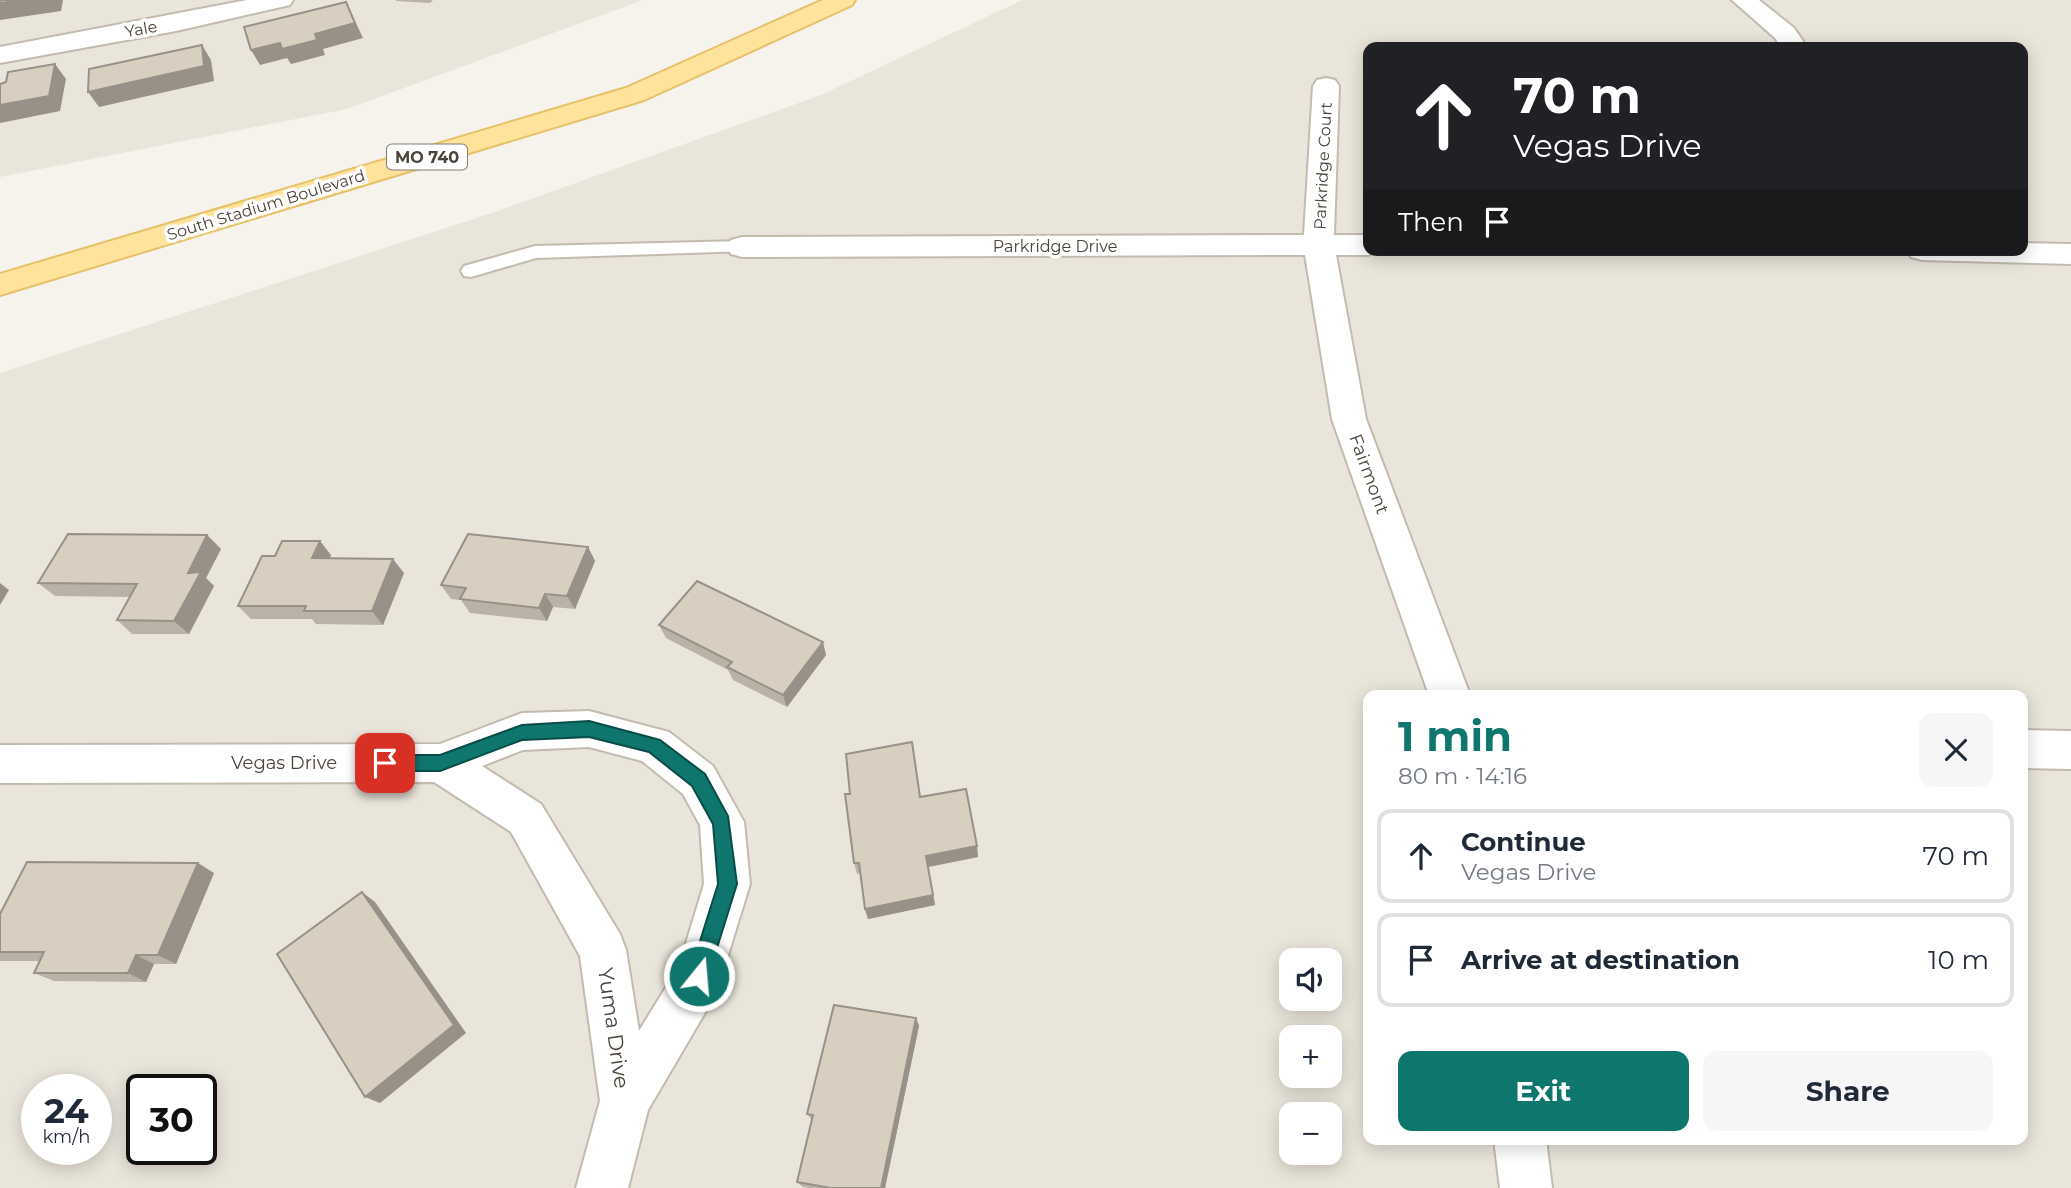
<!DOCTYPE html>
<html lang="en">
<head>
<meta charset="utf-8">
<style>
  body { margin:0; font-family:Montserrat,sans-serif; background:#f6f6f7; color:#1f2937; height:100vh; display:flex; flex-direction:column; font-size:26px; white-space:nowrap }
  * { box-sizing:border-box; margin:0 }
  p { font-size:23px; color:#747a83 }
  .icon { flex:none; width:38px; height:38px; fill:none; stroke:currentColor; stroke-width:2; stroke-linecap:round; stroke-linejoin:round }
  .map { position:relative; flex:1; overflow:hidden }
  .side { position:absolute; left:1363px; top:690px; width:665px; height:455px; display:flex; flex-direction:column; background:#fff; border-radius:14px; box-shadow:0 4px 18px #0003 }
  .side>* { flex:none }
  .guide { position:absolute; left:1363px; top:42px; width:665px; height:214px; border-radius:14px; box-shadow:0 4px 18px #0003; background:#202124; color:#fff; overflow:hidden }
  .tools { position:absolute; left:1279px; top:948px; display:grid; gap:14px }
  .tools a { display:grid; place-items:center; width:63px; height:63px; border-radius:14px; background:#fff; box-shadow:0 4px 18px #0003; font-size:35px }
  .speed { position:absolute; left:21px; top:1074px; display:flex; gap:14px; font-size:35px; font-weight:700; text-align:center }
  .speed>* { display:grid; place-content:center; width:91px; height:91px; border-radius:50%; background:#fff; box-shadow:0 4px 18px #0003; line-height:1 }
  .speed small { font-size:18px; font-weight:400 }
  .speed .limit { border:4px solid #111; border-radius:10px; background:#fff; color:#111 }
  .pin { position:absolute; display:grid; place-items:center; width:60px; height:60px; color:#fff; margin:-30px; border-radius:14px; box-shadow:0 4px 10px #0006 }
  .me { position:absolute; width:77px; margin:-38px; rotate:17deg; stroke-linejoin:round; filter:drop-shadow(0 0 5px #0008) }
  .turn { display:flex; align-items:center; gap:24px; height:147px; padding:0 35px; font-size:32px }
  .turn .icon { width:91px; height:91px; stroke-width:2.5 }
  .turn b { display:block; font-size:49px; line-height:60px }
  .then { display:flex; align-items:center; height:66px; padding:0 35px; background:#0003; gap:14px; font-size:26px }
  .round { display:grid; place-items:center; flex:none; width:74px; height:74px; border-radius:14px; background:#f6f6f7 }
  .overview { display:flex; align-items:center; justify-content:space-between; height:119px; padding:0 35px }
  h1 { font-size:42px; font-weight:700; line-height:52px; color:#0f766e }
  .primary-button { display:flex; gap:14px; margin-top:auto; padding:14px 35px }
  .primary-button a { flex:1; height:80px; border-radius:14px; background:#0f766e; color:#fff; font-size:28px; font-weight:700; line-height:80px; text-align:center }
  .primary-button a+a { background:#f6f6f7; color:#1f2937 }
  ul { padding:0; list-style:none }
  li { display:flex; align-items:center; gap:21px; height:94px; margin:0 14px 10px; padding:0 21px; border:4px solid #e0e1e3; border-radius:14px }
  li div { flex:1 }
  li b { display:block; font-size:26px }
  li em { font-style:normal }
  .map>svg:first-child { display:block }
</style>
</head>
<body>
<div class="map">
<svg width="2071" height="1188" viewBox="0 0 2071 1188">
  <rect width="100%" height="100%" fill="#f6f3ec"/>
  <path fill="#eae5da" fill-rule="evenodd" d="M0 0H643L347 109 0 177Z
    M1022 0H2071V1188H0V373L489 214 821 95ZM1368 47H2023V250H1368ZM1368 695H2023V1139H1368ZM1292 961H1330V999H1292ZM1292 1038H1330V1076H1292ZM37 1090H96V1150H37ZM142 1090H201V1150H142ZM1292 1115H1330V1153H1292Z"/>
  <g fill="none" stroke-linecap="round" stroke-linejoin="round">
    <defs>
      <path id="lane" d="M742 241 749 243 752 247 749 251 536 258 471 277 464 276 461 271 464 266 535 246Z"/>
      <path id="street" d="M247 0H293L290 5 176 31 0 63V47Z
        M1732 0H1759L1794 28 1807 47H1781L1775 38Z
        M1326 78 1335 80 1339 86 1334 235H1368V250H1380L1368 255H1336L1366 419 1470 695H1429L1332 419 1305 255 742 257 731 254 727 247 731 240 742 237 1304 235 1313 86 1317 80Z
        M2023 243 2071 244V264L1922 260 1911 257 1907 250H2023Z
        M589 711 669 732 713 766 744 822 750 884 716 994 648 1110 628 1188H576L600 1101 580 956 511 832 434 782 0 783V745L440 744 522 713ZM589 747 642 761 683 794 700 825 704 884 679 966 639 1031 626 950 620 934 541 804 482 766 523 750Z
        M2023 730 2071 731V769L2023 768Z
        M1494 1139H1546L1552 1188H1500Z"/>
      <path id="primary" d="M823 0H855L852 5 644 100 0 295V274L626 88Z"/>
    </defs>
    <use href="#lane" stroke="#c2bbae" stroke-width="4"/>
    <use href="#street" stroke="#c2bbae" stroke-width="4"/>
    <use href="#primary" stroke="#e6c16a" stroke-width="4"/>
    <use href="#lane" fill="#fff" fill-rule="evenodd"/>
    <use href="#street" fill="#fff" fill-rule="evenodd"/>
    <use href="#primary" fill="#ffe39c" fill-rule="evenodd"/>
  </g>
  <path fill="#bab2a6" d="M396 0H433L430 3 396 1Z
    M207 535 221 549 206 578 214 586 189 634H132L117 620 130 597 55 596 38 583Z
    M588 547 595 561 575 609 553 607 547 621 470 613 461 600 451 599 441 585Z
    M331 555 330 558 404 573 383 625 316 624 312 619H251L238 606Z
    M659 625 826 655 787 707 733 680 728 670 666 638Z
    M920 797 977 846 978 857 928 867 935 905 868 919 865 909 860 873 857 874 854 863Z
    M214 873 176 964H154L146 982 54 981 34 973 39 961H0V914Z
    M916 1018 919 1026 885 1188H809L803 1187 797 1182 812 1120 807 1114Z"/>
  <path fill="#979187" d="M22 0H63L61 11 0 20V3Z
    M346 2 363 38 323 49 325 55 291 64 287 58 260 65 251 50 315 34Z
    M202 45 211 60 214 81 99 107 88 92Z
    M55 64 66 79 60 111 0 123V105Z
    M207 535 221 549 206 578 214 586 189 634 174 621 188 573Z
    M320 541 331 555 323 572 312 558Z
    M588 547 595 561 575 609 567 596Z
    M393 559 404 573 383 625 372 611Z
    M0 583 9 590 0 605Z
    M545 594 553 607 547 621 539 608Z
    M823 642 826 655 787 707 783 695Z
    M977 846 978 857 928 867 935 905 868 919 865 909 926 856Z
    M198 863 214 873 176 964 158 955Z
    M362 892 375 902 466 1033 380 1103 365 1097Z
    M136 955 154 964 146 982 128 973Z
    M916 1018 919 1026 885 1188H881Z"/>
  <path fill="#d8cfc1" stroke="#979187" stroke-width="2" d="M0 0H22L0 3Z
    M346 2 355 23 315 34 317 40 282 49 280 43 251 50 244 27Z
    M202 45 204 66 88 92 89 69Z
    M55 64 49 96 0 105V84L6 82 8 72Z
    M68 534 207 535 188 573 201 572 174 621 117 620 137 584 38 583Z
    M468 534 588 547 567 596 545 594 539 608 460 599 466 588 441 585Z
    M282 541H320L312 558 393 559 372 611H304L306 606H238L262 556H275Z
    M697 581 823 642 783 695 727 667 732 662 659 625Z
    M912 742 920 797 966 789 977 846 926 856 933 895 865 909 859 863H854L845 794H850L846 754Z
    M27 862 198 863 158 955H136L128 973H34L44 952H0V914Z
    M362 892 454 1025 365 1097 277 954Z
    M834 1005 916 1018 881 1188H831L797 1182 813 1115 807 1114Z"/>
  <path fill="#0f766e" stroke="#0a4d48" stroke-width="2" d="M589 721 660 740 705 774 728 816 737 884 706 983 699 986 692 983 689 976 718 884 713 824 692 786 649 752 589 737 522 740 440 771H385L379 769 376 763 379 757 385 755H440L522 725Z"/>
  <g text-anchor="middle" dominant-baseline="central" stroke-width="7" stroke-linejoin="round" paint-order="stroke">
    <g font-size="16" fill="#4b4439" stroke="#fff">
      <text transform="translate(141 29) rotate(-10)">Yale</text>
      <text transform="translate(1323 166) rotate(-87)">Parkridge Court</text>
      <text transform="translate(266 205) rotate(-17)">South Stadium Boulevard</text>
      <text x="1055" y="246">Parkridge Drive</text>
    </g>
    <rect fill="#fff" stroke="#817c74" stroke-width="2" x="387" y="144.5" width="80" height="25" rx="5"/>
    <g font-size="16" font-weight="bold" fill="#4b4439">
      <text x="427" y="157">MO 740</text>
    </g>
    <g font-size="18" fill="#4b4439" stroke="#fff">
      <text transform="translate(1369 474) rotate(70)">Fairmont</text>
      <text x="284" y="763">Vegas Drive</text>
    </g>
    <g font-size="21" fill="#4b4439" stroke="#fff">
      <text transform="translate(614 1028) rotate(82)">Yuma Drive</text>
    </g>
  </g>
</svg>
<div class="tools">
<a><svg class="icon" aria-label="sound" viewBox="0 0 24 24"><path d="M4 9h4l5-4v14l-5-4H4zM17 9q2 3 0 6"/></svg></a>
<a>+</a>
<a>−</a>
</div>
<div class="speed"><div>24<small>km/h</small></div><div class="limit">30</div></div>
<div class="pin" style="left:385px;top:763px;background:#d93025"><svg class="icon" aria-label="arrive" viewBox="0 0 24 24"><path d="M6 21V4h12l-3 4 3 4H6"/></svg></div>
<svg class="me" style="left:699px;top:976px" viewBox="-20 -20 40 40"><circle r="17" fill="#0f766e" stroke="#fff" stroke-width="3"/><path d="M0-11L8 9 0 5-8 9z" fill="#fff"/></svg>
<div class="guide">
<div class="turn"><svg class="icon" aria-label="ahead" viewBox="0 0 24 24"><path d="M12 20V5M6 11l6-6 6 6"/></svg><div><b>70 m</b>Vegas Drive</div></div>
<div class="then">Then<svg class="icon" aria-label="arrive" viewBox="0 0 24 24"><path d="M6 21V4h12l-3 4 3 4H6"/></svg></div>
</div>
<section class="side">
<div class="overview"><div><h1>1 min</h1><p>80 m · 14:16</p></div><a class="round"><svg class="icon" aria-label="close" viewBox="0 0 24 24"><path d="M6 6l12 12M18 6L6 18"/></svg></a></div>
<ul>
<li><svg class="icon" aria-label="ahead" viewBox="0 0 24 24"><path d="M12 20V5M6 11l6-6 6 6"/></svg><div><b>Continue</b><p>Vegas Drive</p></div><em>70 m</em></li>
<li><svg class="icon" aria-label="arrive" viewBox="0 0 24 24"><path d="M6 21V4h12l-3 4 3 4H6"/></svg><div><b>Arrive at destination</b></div><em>10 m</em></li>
</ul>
<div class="primary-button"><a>Exit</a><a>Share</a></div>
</section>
</div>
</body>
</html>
